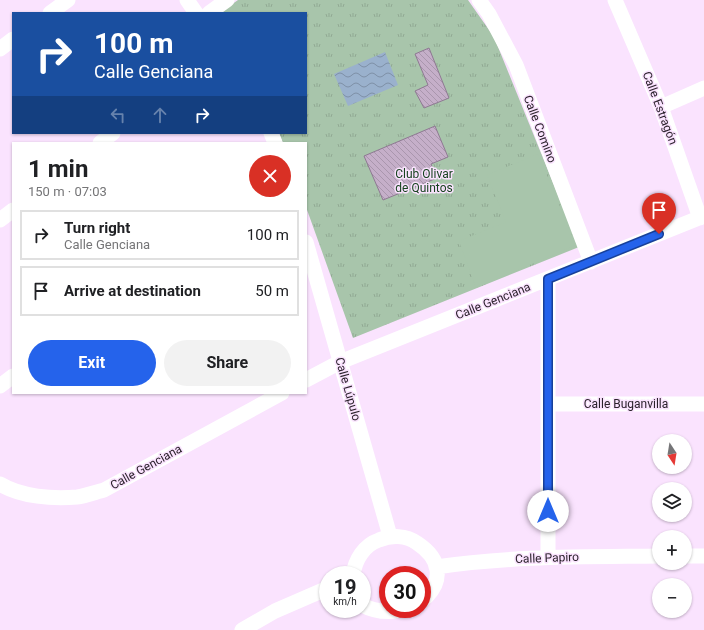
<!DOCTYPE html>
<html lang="en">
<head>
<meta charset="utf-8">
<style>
  body { margin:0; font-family:Roboto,sans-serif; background:#f2f2f2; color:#202124; height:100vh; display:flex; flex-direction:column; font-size:15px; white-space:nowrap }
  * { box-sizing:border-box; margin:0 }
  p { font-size:13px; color:#757577 }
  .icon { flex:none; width:22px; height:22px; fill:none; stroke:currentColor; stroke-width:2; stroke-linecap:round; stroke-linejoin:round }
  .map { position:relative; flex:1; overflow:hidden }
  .sheet { position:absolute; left:12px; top:142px; width:295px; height:252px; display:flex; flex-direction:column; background:#fff; border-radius:0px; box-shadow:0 1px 3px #0004 }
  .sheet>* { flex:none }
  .top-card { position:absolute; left:12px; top:12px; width:295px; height:122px; border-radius:0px; box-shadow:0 1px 3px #0004; background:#1a4fa0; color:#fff; overflow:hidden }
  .needle { width:26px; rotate:168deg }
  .tools { position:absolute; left:652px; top:434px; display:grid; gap:8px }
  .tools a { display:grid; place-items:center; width:40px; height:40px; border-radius:50%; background:#fff; box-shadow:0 1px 3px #0004; font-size:20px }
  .speed { position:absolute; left:319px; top:566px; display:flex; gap:8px; font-size:20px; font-weight:700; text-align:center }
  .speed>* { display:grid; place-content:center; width:52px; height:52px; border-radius:50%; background:#fff; box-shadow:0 1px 3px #0004; line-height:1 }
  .speed small { font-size:10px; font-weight:400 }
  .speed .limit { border:6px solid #d22; background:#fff; color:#111 }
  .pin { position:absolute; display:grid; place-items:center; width:34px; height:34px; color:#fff; margin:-41px -17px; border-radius:50% 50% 50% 0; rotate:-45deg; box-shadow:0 0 4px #0007 }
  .pin .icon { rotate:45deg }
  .me { position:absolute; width:44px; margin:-22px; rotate:0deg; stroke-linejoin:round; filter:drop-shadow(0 0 3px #0008) }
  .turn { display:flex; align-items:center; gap:14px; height:84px; padding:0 16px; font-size:18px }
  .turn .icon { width:52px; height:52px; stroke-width:2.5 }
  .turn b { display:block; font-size:28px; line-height:34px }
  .lanes { display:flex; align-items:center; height:38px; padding:0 16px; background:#0003; justify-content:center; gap:20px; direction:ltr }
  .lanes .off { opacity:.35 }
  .round { display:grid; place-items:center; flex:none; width:42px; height:42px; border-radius:21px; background:#f2f2f2 }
  .headline { display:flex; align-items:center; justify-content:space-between; height:68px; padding:0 16px }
  h1 { font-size:24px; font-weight:700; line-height:30px }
  .cta { display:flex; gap:8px; margin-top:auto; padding:8px 16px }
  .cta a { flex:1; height:46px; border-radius:24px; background:#2563eb; color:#fff; font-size:16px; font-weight:700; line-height:46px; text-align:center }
  .cta a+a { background:#f2f2f2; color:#202124 }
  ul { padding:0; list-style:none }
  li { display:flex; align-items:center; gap:12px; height:50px; margin:0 8px 6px; padding:0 8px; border:2px solid #e0e0e0; border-radius:0px }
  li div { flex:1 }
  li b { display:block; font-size:15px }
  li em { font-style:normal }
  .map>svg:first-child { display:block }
</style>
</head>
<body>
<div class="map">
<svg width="704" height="630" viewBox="0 0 704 630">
  <defs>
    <pattern id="park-tufts" width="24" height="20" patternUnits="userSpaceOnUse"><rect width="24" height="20" fill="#a8c5ab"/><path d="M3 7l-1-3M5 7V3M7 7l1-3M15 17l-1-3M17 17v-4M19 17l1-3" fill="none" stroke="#91a993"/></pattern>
    <pattern id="water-waves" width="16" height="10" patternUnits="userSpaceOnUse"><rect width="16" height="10" fill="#9ab1cd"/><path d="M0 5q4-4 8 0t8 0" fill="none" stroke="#7e90a7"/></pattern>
    <pattern id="building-back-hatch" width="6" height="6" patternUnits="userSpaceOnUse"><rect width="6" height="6" fill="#c5afc9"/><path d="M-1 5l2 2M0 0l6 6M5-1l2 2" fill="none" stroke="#a996ad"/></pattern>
  </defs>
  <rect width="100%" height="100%" fill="#fae3fe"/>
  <path fill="url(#park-tufts)" d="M238 0H468L494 37 579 247 353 338 306 207V143H283L279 133H306V13H220Z"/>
  <path fill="#a8c5ab" d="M538 154 576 245 476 288 459 241 506 222 487 175Z"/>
  <path fill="url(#water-waves)" d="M385 52 398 85 348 106 334 74Z"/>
  <path fill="url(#building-back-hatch)" stroke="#8e7992" d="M429 48 449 98 424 108 415 91 428 85 415 54Z
    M435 126 448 157 431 164 437 178 383 200 364 156Z"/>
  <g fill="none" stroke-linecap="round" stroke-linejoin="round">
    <path stroke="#fff" stroke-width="15" d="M187 0 196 13
      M479 0 489 14 516 65 591 262
      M615 0 661 107 700 218
      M50 13 68 0
      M209 13 227 0
      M0 49 13 39
      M661 107 704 88
      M271 133 275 143
      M100 143 113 133
      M0 220 13 210
      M306 242 390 536
      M306 380 340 362 704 216
      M0 386 13 376
      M549 404H704
      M0 484C21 497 53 499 77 497 86 496 96 492 104 490L282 393
      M685 556H704
      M548 557V279
      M436 567C510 556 584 557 659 556
      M353 575C355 560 364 545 379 540 391 535 406 535 417 543 469 577 410 630 362 605
      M242 630 275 611 328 588"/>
  </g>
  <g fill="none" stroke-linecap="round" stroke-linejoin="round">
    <defs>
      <path id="route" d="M548 511V279L659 234"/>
    </defs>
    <use href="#route" stroke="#184099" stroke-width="10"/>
    <use href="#route" stroke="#2563eb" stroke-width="7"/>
  </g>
  <g text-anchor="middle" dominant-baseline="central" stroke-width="3" stroke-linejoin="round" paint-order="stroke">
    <g font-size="12" fill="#2b222c" stroke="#fae3fe">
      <text transform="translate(660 108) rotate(69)">Calle Estragón</text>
      <text transform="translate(540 129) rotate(69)">Calle Comino</text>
      <text transform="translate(493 301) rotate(-22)">Calle Genciana</text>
      <text transform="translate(348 389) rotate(74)">Calle Lúpulo</text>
      <text x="626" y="404">Calle Buganvilla</text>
      <text transform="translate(146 467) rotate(-29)">Calle Genciana</text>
      <text transform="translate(547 558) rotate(-2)">Calle Papiro</text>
    </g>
    <g font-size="12" fill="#17431f" stroke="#fae3fe">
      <text x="424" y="174">Club Olivar<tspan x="424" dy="14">de Quintos</tspan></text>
    </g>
  </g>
</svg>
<div class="tools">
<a><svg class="needle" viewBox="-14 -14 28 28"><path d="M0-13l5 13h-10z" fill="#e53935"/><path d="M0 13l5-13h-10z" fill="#757577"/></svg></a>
<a><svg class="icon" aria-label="layers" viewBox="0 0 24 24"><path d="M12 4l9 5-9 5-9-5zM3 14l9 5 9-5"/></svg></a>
<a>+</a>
<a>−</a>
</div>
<div class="speed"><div>19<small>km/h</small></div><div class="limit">30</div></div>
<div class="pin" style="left:659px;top:234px;background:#d93025"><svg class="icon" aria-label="arrive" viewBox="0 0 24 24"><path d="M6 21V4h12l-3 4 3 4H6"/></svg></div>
<svg class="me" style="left:548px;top:511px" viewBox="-20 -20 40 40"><circle r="19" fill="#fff"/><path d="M0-13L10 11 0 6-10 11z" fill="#2563eb"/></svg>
<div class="top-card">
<div class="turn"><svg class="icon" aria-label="right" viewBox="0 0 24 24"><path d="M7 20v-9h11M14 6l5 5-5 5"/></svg><div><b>100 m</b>Calle Genciana</div></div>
<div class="lanes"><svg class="icon off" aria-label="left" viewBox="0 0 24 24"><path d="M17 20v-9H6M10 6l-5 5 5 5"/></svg><svg class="icon off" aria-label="ahead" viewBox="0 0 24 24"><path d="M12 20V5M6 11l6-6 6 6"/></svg><svg class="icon" aria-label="right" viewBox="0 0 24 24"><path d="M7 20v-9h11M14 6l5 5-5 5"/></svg></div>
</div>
<section class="sheet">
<div class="headline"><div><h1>1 min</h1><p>150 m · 07:03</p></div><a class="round" style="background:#d93025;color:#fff"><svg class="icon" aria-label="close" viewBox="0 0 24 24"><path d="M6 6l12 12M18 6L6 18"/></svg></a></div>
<ul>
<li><svg class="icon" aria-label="right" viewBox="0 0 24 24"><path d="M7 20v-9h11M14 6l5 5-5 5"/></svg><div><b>Turn right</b><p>Calle Genciana</p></div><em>100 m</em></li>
<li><svg class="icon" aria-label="arrive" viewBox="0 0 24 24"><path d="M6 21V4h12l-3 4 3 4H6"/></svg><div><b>Arrive at destination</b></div><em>50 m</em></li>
</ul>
<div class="cta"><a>Exit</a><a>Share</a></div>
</section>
</div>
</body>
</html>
